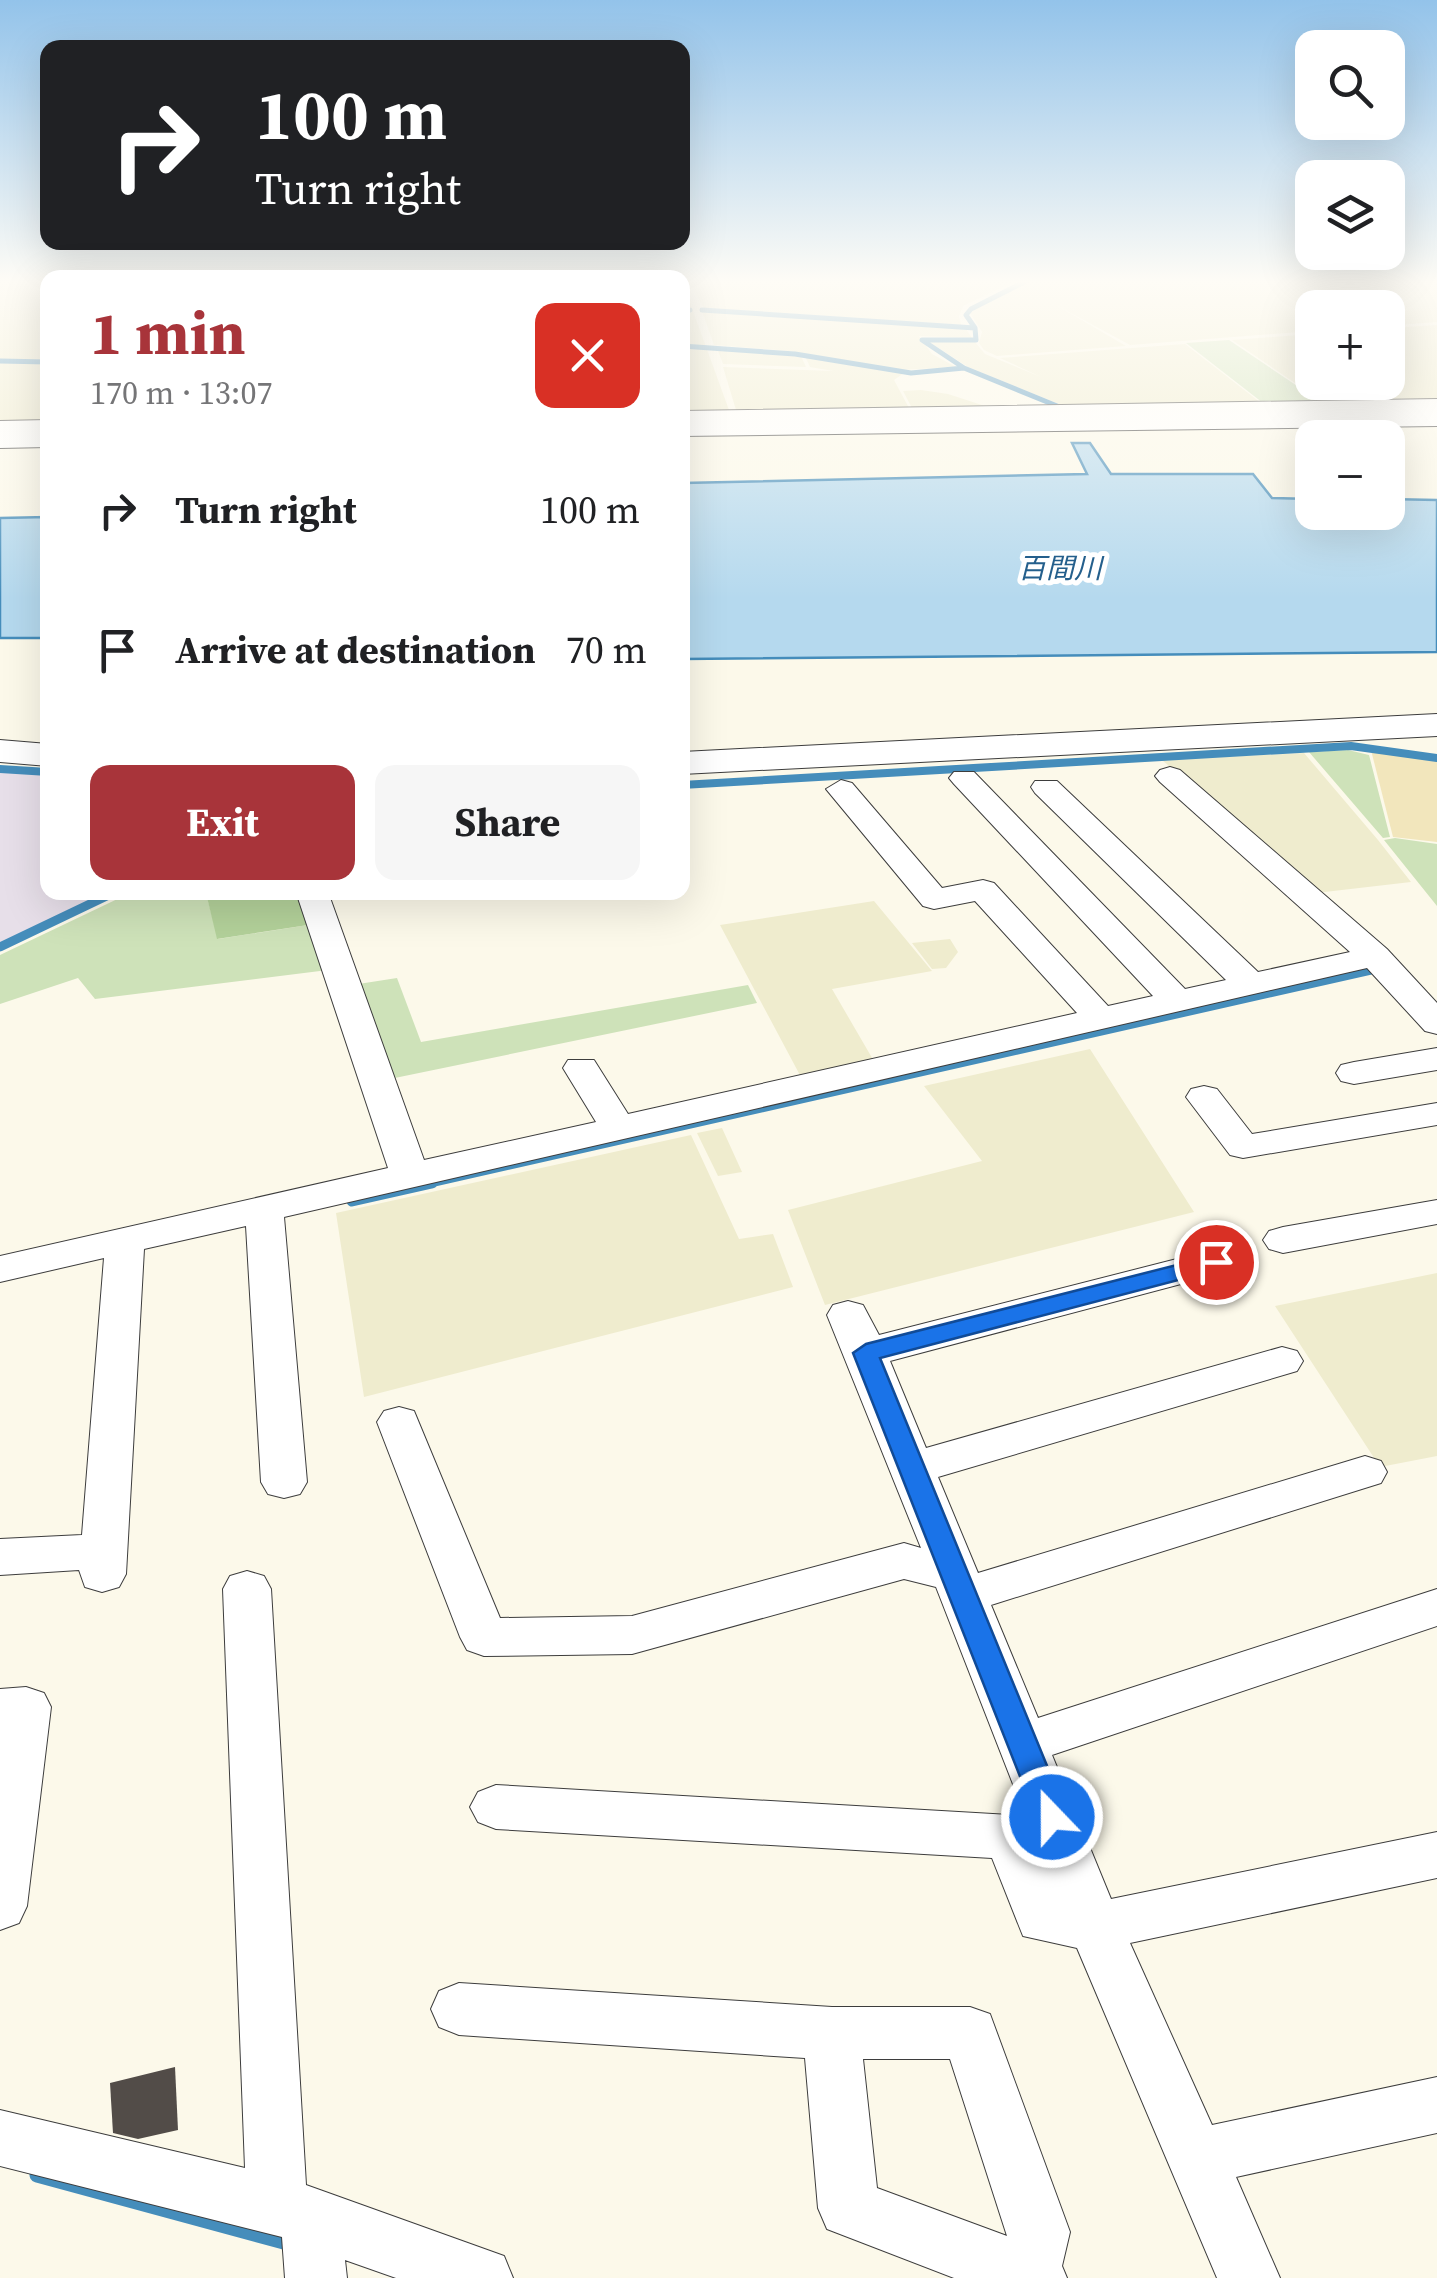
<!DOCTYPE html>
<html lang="en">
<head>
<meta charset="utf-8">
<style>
  body { margin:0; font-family:"Source Serif 4","Noto Sans JP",serif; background:#f6f6f6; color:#202124; height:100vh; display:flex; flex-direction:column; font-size:38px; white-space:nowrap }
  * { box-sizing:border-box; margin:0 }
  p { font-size:32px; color:#757577 }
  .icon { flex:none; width:55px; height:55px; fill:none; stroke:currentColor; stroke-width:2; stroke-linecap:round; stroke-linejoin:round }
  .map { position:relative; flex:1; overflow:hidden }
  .side { position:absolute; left:40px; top:270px; width:650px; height:630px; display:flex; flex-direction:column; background:#fff; border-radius:20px; box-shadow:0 10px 40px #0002 }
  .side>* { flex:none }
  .guide { position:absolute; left:40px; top:40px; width:650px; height:210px; border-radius:20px; box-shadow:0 10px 40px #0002; background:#202124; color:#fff; overflow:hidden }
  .fabs { position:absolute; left:1295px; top:30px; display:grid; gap:20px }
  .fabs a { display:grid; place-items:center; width:110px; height:110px; border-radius:20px; background:#fff; box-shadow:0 10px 40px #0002; font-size:50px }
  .pin { position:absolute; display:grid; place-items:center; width:85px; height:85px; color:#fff; margin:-42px; border:5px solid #fff; border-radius:50%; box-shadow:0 2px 10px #0007 }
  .me { position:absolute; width:110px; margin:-55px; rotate:338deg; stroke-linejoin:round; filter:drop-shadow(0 0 8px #0008) }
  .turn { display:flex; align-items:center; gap:35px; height:210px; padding:0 50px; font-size:45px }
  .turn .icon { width:130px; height:130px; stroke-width:2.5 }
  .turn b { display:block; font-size:70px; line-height:85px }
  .round { display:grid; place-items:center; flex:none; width:105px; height:105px; border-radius:20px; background:#f6f6f6 }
  .headline { display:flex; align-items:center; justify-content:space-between; height:170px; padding:0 50px }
  h1 { font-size:60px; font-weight:700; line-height:75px; color:#a8343a }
  .button { display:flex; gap:20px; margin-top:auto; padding:20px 50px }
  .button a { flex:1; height:115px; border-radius:20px; background:#a8343a; color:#fff; font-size:40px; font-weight:700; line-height:115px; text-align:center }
  .button a+a { background:#f6f6f6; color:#202124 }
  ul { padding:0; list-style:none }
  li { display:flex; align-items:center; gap:30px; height:140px; padding:0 50px }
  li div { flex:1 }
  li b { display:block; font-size:38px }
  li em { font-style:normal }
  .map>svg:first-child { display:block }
</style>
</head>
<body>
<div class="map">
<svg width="1437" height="2278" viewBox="0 0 1437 2278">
  <rect width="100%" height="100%" fill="#fcf9ea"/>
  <path fill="#e7dfe9" d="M0 772 47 775 48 892 107 893 0 945Z"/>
  <path fill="#efecce" d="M0 280H47V420L0 421Z
    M688 280H1018L963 306 959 316 961 325 704 308Z
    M1034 280H1288L1350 307 1312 308V331L1130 345 1056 305 1126 346 997 356 984 350 979 343 982 332 970 313 992 297Z
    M1295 280H1437V322L1397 325 1388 321V308L1357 307Z
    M682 285 693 311 729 410 683 411Z
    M702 311 966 329 972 338 919 336 932 354 956 367 900 370 789 351 714 345Z
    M1437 325V400L1323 402 1232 340 1312 334V382H1388V328Z
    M926 340 975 342 985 354 1041 377 1000 358 1185 344 1261 403 1064 406 968 367Z
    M717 348 801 356 806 367 723 364Z
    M805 356 904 373 894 380 909 408 736 410 723 367 833 371 810 367Z
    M921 390 948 394 988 407 912 408 903 391Z
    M1304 753 1378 840 1411 882 1316 893 1162 760Z
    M874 901 932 971 832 989 875 1063 802 1079 720 925Z
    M950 939 958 952 946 968 932 969 912 943Z
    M1090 1049 1194 1212 825 1305 788 1210 982 1161 924 1086Z
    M722 1128 742 1172 718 1176 697 1133Z
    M691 1135 739 1239 773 1234 793 1287 364 1397 336 1213Z
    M1437 1273V1456L1380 1467 1275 1306Z"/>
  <path fill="#cee2b9" d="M1229 340 1321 402 1263 403 1186 343Z
    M1348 750 1369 755 1390 837 1383 838 1309 752Z
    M1395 838 1437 844V906L1384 840Z
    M130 893H206L218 939 308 925 328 970 95 999 78 978 0 1004V955Z
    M397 978 421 1042 748 985 757 1003 385 1080 352 985Z"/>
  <path fill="#b3d19a" d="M206 893H299L308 925 217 939Z"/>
  <path fill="#f2e6bc" d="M1371 750 1437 759V842L1393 837Z"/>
  <path fill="#b5d9ee" stroke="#458dbb" stroke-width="2.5" d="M1072 443H1090L1111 474H1253L1272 498 1312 499V512H1388V499L1437 500V652L683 659V483L1087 474Z
    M47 517V638H0V518Z"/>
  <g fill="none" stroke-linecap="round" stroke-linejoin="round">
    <path stroke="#458dbb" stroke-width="5" d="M1028 280 971 309 966 315 975 328 976 340H922L964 368 1062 408
      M682 310H690
      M702 310 975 328
      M682 346 795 354 911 373 964 368
      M0 361 48 362"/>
    <path stroke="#458dbb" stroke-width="8" d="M0 769 48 772
      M682 785 1351 746 1437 758"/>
    <path stroke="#458dbb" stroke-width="9" d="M0 947 115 892
      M421 1185 1371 970"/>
    <path stroke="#458dbb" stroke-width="11" d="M352 1201 432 1183"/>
    <path stroke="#458dbb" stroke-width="15" d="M37 2175 295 2245"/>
  </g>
  <path fill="#524c48" d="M175 2067 178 2130 138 2139 113 2133 110 2083Z"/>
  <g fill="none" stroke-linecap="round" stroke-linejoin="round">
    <defs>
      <path id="minor" d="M1437 399V411L682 423V411Z
        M48 420V434L0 435V421Z
        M1170 767 1180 770 1387 949 1437 1003V1034L1425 1031 1367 968 284 1217 307 1482 300 1494 284 1498 268 1494 261 1482 246 1226 144 1249 126 1574 119 1587 102 1592 85 1587 79 1570 0 1575V1539L82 1535 104 1258 0 1282V1256L388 1168 296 892H328L424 1160 596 1122 563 1068 568 1060H594L628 1114 1077 1013 975 901 934 909 923 906 826 789 841 780 852 783 942 888 983 880 994 883 1108 1006 1153 996 954 784 949 778 954 772H974L1185 989 1226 980 1035 793 1031 787 1035 781H1057L1258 972 1350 952 1160 782 1155 776 1160 770Z
        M1437 1048V1070L1354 1084 1341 1081 1336 1073 1341 1065 1354 1062Z
        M1204 1086 1217 1089 1252 1134 1437 1103V1125L1243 1158 1230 1155 1186 1097 1191 1089Z
        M1437 1200V1224L1283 1253 1269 1249 1263 1240 1269 1231 1283 1227Z
        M1216 1249 1230 1253 1236 1262 1230 1271 890 1361 926 1448 1282 1347 1297 1351 1303 1361 1297 1371 938 1477 978 1573 1365 1456 1381 1461 1387 1472 1381 1483 991 1605 1038 1718 1437 1589V1626L1052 1755 1111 1899 1437 1832V1878L1130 1943 1212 2125 1437 2077V2133L1236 2177 1280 2278H1217L1077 1948 1023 1936 992 1858 496 1829 478 1822 470 1807 478 1792 496 1785 1010 1815 1027 1820 936 1587 904 1579 632 1654 484 1656 467 1650 460 1637 377 1422 384 1411 399 1407 414 1411 500 1618 632 1616 904 1543 921 1548 827 1315 833 1305 848 1301 863 1305 879 1335Z
        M247 1571 264 1576 271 1589 306 2185 504 2256 513 2278H396L345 2260 347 2278H285L282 2237 0 2166V2110L245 2168 223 1589 230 1576Z
        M26 1687 44 1693 51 1707 27 1906 19 1923 0 1930V1689Z
        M459 1983 832 2007H970L990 2014 1070 2232 1062 2266 1067 2278H954L827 2229 818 2208 805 2058 459 2035 439 2027 431 2009 439 1991ZM863 2059H950L1007 2236 877 2188Z"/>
      <path id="tertiary" d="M1437 410V426L682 436V420Z
        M48 431V447L0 448V432Z
        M1437 714V736L682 774V752Z
        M0 740 48 744V766L0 762Z"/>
    </defs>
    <use href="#minor" stroke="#3d3d3d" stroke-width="2"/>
    <use href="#tertiary" stroke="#3d3d3d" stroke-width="2"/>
    <use href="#minor" fill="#fff" fill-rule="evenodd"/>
    <use href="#tertiary" fill="#fff" fill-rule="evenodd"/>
  </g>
  <linearGradient id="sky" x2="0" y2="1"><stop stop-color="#93c3ea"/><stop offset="0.47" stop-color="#fefcf6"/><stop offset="1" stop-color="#fefcf6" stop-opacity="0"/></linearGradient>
  <rect width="1437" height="599" fill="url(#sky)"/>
  <path fill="#1a73e8" stroke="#114b97" stroke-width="2.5" d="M1216 1255 1228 1262 1224 1268 880 1358 1068 1817 1064 1826 1052 1830 1041 1826 1036 1817 853 1353 866 1344Z"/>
  <g text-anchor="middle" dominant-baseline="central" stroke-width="10" stroke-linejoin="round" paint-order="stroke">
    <g font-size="28" font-style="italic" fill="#245f8c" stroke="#fff">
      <text x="1060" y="568">百間川</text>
    </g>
  </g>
</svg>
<div class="fabs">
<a><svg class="icon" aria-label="search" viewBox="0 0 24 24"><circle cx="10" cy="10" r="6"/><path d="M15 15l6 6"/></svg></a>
<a><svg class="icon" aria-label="layers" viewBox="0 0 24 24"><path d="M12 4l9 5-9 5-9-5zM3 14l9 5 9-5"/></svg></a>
<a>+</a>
<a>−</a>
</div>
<div class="pin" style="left:1216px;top:1262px;background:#d93025"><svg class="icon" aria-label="arrive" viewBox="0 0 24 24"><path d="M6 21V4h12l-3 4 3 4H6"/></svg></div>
<svg class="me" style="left:1052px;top:1817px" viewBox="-20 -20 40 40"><circle r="17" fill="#1a73e8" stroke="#fff" stroke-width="3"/><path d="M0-11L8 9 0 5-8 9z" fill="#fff"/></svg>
<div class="guide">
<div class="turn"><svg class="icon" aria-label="right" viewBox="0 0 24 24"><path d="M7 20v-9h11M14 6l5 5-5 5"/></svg><div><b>100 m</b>Turn right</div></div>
</div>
<section class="side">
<div class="headline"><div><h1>1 min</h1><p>170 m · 13:07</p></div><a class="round" style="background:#d93025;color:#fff"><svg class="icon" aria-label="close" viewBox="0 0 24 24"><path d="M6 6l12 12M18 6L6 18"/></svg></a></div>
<ul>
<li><svg class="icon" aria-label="right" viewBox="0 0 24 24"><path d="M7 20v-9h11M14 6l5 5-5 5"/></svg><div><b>Turn right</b></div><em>100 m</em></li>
<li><svg class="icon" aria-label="arrive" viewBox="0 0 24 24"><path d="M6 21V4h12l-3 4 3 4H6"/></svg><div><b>Arrive at destination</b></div><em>70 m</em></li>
</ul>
<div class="button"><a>Exit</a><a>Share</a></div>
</section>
</div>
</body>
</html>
